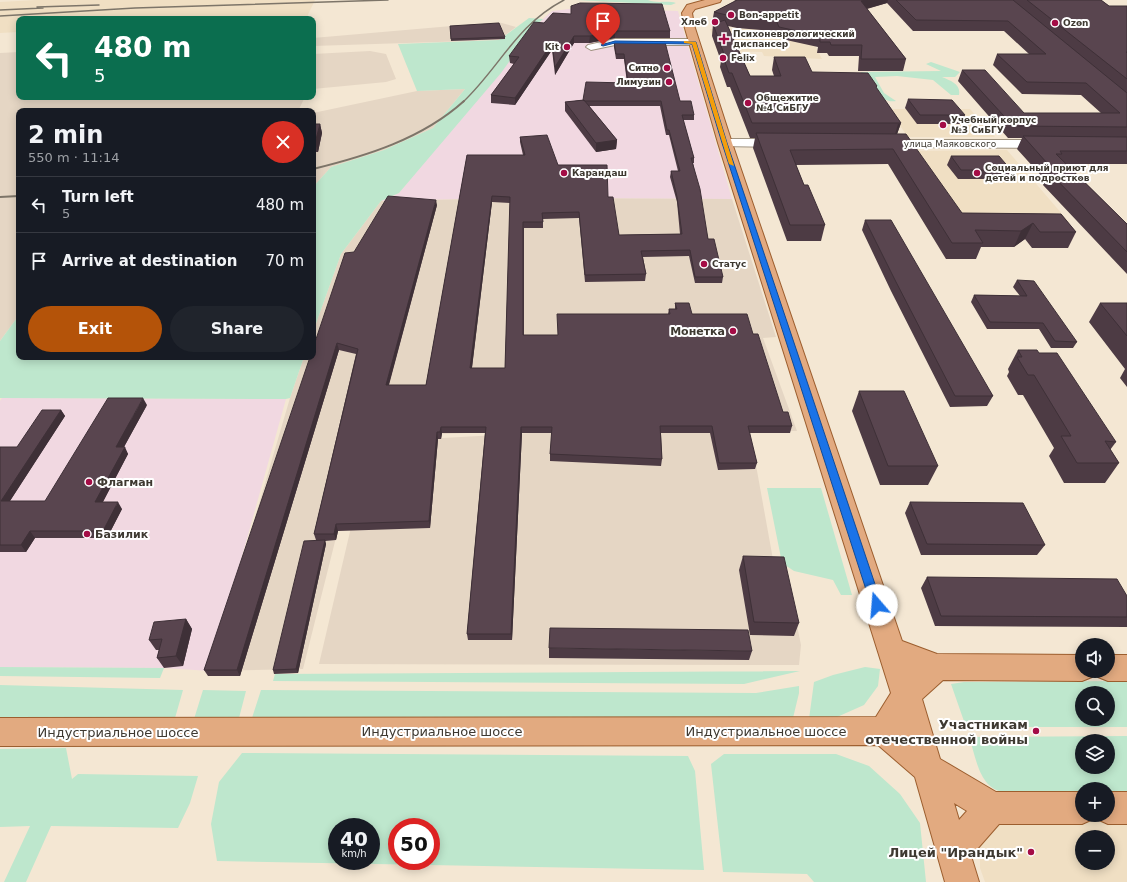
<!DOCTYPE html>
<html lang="en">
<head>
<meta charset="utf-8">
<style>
  body { margin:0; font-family:"DejaVu Sans",sans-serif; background:#20242c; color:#f1f3f6; height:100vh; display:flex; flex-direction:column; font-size:15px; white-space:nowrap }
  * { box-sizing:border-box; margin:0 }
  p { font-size:13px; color:#9ea1a6 }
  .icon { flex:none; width:22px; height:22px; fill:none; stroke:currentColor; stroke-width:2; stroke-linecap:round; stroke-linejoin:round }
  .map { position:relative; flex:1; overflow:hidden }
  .drawer { position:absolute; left:16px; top:108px; width:300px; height:252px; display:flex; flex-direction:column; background:#171b24; border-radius:8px; box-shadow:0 2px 10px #0003 }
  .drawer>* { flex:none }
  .guide { position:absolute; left:16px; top:16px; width:300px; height:84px; border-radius:8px; box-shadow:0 2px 10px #0003; background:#0b6e4f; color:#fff; overflow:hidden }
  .controls { position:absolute; left:1075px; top:638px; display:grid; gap:8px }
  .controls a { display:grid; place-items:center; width:40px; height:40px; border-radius:50%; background:#171b24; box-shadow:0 2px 10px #0003; font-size:20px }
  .speed { position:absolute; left:328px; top:818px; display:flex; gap:8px; font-size:20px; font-weight:700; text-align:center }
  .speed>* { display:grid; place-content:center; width:52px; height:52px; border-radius:50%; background:#171b24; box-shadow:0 2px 10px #0003; line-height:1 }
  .speed small { font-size:10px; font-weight:400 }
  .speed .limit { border:6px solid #d22; background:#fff; color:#111 }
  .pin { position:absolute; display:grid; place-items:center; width:34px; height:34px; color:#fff; margin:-41px -17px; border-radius:50% 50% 50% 0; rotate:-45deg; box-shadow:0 0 4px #0007 }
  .pin .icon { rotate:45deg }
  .me { position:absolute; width:44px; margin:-22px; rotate:342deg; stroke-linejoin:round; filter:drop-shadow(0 0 3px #0008) }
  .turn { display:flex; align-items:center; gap:14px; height:84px; padding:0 12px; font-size:18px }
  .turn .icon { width:52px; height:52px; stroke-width:2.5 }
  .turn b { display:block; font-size:28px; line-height:34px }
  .round { display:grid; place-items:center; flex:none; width:42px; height:42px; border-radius:21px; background:#20242c }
  .overview { display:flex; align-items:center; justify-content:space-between; height:68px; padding:0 12px }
  h1 { font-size:24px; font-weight:700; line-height:30px }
  .button { display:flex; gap:8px; margin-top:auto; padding:8px 12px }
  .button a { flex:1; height:46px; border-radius:24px; background:#b45309; color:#fff; font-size:16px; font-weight:700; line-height:46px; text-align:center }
  .button a+a { background:#20242c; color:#f1f3f6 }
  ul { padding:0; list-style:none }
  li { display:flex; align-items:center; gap:12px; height:56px; padding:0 12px; border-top:1px solid #363941 }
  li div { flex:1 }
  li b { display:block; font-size:15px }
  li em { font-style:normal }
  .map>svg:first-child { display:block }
</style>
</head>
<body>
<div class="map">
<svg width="1127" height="882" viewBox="0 0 1127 882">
  <rect width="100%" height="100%" fill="#f4e7d3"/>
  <path fill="#f1d8e1" d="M578 8 678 11 732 199 510 198 381 201 399 193 534 27 552 11Z
    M2 398 286 399 210 671 164 668 0 667V401Z"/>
  <path fill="#e5d6c4" d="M498 22 516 27 499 40 313 46V38Z
    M370 51 386 54 396 79 386 82 313 89V54Z
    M19 52V97H305L298 111H19V315L0 341V53Z
    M465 89 433 128 384 150 331 167 313 187V113L417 91Z
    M525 198 732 199 776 337 763 338 797 431 533 430 361 438 303 669 210 671 290 398 304 357H313V332L341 254 381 201Z
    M549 432H750L774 565 786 572 801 645 799 665 319 664 371 442Z"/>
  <path fill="#f0dfc3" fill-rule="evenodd" d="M36 0H315L306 19H19V32L0 33V2Z
    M710 29 807 30 822 59 764 56 762 52 718 51Z
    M888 109H970L995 137H908Z
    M1007 150 1069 222 959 221 913 151Z
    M1007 817H1127V882H985L980 868V841L988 823ZM1082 837H1108V863H1082Z"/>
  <path fill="#bee7cd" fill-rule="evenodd" d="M577 0H648C658 4 666 0 676 3L671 5Z
    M529 18 543 19 534 27 501 73 399 193 381 201 341 254 313 332V187L331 167 384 150 433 128 465 89 417 91 398 44 499 40Z
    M931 62 960 72 955 77H942C951 81 961 84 959 95H951L933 80 897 76 875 77 884 93 896 101C881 104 870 86 861 76V72L941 71 926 64Z
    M19 315V357H304L290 398 286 399 0 398V341Z
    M767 488H821L852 595H841L833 580 794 571 782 563Z
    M0 667 164 668 160 678 0 676Z
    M865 667 880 669 878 686 864 705 837 717 809 719 814 682 833 675Z
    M800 671 744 684 273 681 275 674Z
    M1127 681V727H966L951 684 964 682ZM1082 693H1108V719H1082Z
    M0 685 183 690 175 718H0Z
    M799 686V693L793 718H252L261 690 756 693Z
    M203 690 246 691 239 718 194 719Z
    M1127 736V792H1108V789H1082V792H1003C979 788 976 757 969 737ZM1082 741H1108V767H1082Z
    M66 748 72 779 78 774 198 776 190 803 178 828 51 826 26 882H4L30 826 0 827V749Z
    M242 753 688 756 695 771 704 870 217 861 211 824 219 782ZM337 827H371V861H337ZM397 827H431V861H397Z
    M724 754H836L869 766 900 794 920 823 926 882H814L807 874 723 872 711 764Z"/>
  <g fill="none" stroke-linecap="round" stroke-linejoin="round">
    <defs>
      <path id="minor" d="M615 39H694L699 42 694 45H615L591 50 586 47 588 45Z
        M725 139H780L786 143 780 147 721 146 719 143Z
        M886 140H1046L1052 144 1046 148 882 147 880 144Z"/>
      <path id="major" d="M705 0H721L720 2 695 9 692 13 694 25 732 143 902 641 937 654 1082 655V671H1095L1092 677 1082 681 943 680 922 699 940 759 996 792H1082V815H1108V792H1127V824H1108L1097 819 1095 815 1093 819 1082 824H999L971 856 979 882H945L915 777 878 745 0 746V718L876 717 891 693 718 143 684 25 682 13 687 5ZM954 803 967 811 959 820Z
        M1108 655H1127V681H1108L1098 677 1095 671H1108Z"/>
    </defs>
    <use href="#minor" stroke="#9f9380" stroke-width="2"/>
    <use href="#major" stroke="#9c5e2e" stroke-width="2"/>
    <use href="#minor" fill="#fff" fill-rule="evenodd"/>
    <use href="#major" fill="#e2aa80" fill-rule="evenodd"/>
    <path stroke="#7d7569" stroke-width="1.5" d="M37 7 99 5
      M0 10 43 8
      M0 16 135 8 388 0
      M266 19H270
      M463 102C500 67 516 25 564 0"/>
    <path stroke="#7d7569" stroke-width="2" d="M313 169C366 156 422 139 464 101
      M0 197 19 196"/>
  </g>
  <path fill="#4d3b44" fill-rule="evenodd" d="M734 0H1101L1109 6H1127V164H1066L1127 224V274L1043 185 1045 180 1017 149 1022 138H1008L958 81 962 70 1024 113H1101L1081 95 1022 94 993 65 997 54H1029L1004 31H913L887 3 867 9 906 59 903 71H858L859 56H829L827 53H817L818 47 777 38 774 31 737 28 728 26 750 76H774L772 70 774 57 812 72 876 88 901 123 897 134 962 213 1061 214 1076 232 1068 248H1032L1025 239 1014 247H981L976 259H946L888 164 796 165 804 185 825 225 821 241H787L753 148 755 138H750L730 87H727L720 67 721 61 712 36 713 24 715 23H712L714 12 736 1Z
    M571 14 670 31V38H615L589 43H574L555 75 552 50 515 105 491 103V95L514 64 510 63 509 56 544 23Z
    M450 26 505 37V39L451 41Z
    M614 42 694 115V120H683L694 158V163H693L708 239 723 277 722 283H695L689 256 643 257 646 274 645 281 585 282 579 218 543 219V228H524V335H558L668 314 669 309H675V303L692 314 753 334 783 412 792 426 790 433H749L757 463 755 469 718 470 710 433H661L662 459 661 466 550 461V454L552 433H522L512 640H468L467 634 485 433H442L441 439H438L430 528 338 531 336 540 325 541 326 544 298 673 274 674 273 670 316 540 314 534 356 354 339 350 240 676H208L204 670 354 252 437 205 389 385H426L467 155H523L520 142V137L558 165 608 197 619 235 680 234 677 202 670 177 671 171H678L669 135H666L660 106H589L617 140 616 149 596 152 565 111V102L583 100 627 83 624 59H616L614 47ZM492 202 510 203 505 368H472Z
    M908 99 965 115 962 124H917L905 108Z
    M313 124H320L322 133 318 152H313Z
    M951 156 1011 170 1007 179H958L947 165Z
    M865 220 993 396 987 406 950 407 891 291 862 230Z
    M1017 280 1077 342 1073 348H1051L1039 329H987L971 302 974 295 1020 296 1013 287Z
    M1100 303H1127V387L1120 378 1125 369 1089 322Z
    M1018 350 1039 353 1116 442 1110 450 1119 463 1105 483H1064L1049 456 1054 448 1023 395H1018L1007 376 1009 372 1008 369Z
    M859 391 938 466 928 485H880L852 411Z
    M147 405 124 447 128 454 103 502 122 509 107 538H35L26 552H0V447H17L61 410 65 416 10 501H45Z
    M910 502 1045 545 1037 555H921L905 513Z
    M743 556 799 623 794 636 750 635 739 570Z
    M927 577 1127 596V627L935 626 921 588Z
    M186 619 192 629 183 666 164 668 157 658 159 650H156L149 640Z
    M549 648 752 651 749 660 549 658Z"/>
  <path fill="#3e3037" d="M865 0H888L887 3 858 11 861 1Z
    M615 31V38L589 43 590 36Z
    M574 36V43L555 75V67Z
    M552 43V50L515 105V98Z
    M901 123 896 137 894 138 898 124Z
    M320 124 322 133 318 152 315 143Z
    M617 140 616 149 596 152V143Z
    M492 196V202L471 375 470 368Z
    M436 200 437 205 387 391 386 385Z
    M1033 223 1025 239 1014 247 1021 231Z
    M337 343 339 350 240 676 237 670Z
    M143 398 147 405 120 454 116 447Z
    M61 410 65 416 6 507 1 501Z
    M441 427 442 433 441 439 440 432Z
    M521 427 522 433 512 640 511 634Z
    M437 432 438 439 430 528 429 521Z
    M125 447 128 454 99 509 95 502Z
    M118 502 122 509 107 538 103 531Z
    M336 524 338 531 336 540 334 534Z
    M30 531 35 538 26 552 21 545Z
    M325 540 326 544 298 673 296 669Z
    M186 619 192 629 183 666 176 656Z"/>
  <path fill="#59454f" stroke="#3e3037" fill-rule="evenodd" d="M737 0H865L861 1 906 59H861L862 45H831L830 42H820V36L779 27 776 20 739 18 714 12Z
    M896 0H1013L1127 93V127L1013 126 962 70H985L1024 113H1120L1086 83 1027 82 997 54H1046L1008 21 916 20Z
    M1027 0H1101L1109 6H1127V52H1126L1127 53V79Z
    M580 3 662 4 670 31H615L590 36H574L555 67 552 43 515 98 491 95 519 57 509 56 534 22 544 23 553 13 571 14V6Z
    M725 20 750 76H781L774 57H805L812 72 868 73 877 86 876 87 901 123H752L732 73H729L722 54H724L713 24Z
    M499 23 505 37 451 39 450 26Z
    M614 42H665L680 101H691L694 115H682L694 158H691L700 189 708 239H714L723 277H695L690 250 641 251 646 274 585 275 579 212 542 213 543 222H523V335H558L557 314H670L669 309H677L675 303H689L692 314H747L753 334H758L783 412H788L792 426H748L757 463H719L712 426H660L662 459 550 454 552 427H521L511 634H467L486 427H441L440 432H437L429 521 336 524 334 534H314L358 349 337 343 237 670H204L310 357H313V348L345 253 354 252 388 196 436 200 386 385H426L467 155H525L520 137 547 135 558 165H607L608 197H613L619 235 682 234 677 197 671 171H680L669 130H667L661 101H585L583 100 586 82 628 83 624 54H616ZM492 196 510 197 505 368H470Z
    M908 99 952 100 965 115H920Z
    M584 100 617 140 596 143 565 102Z
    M313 124H320L315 143H313Z
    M756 133 906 134 962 213 1061 214 1076 232H1040L1033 223 1021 231 975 230 983 243H952L893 149 790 150 804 185H808L825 225H790Z
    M1023 136 1127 137V151H1060L1062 154H1056L1127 224V252L1049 172H1055Z
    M951 156H999L1011 170H961Z
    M865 220H891L993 396H955L895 280Z
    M1017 280 1034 281 1077 342 1055 341 1043 323 990 322 974 295 1027 296Z
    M1100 303H1127V336Z
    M1018 350H1037L1039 353H1057L1116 442 1105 441 1119 463H1077L1061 436H1071L1034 375H1028L1017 357H1022Z
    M859 391H904L938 466H888Z
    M108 398H143L116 447H125L95 502H118L103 531H30L21 545H0V447H17L42 410H61L1 501H45Z
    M910 502 1023 503 1045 545 927 544Z
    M325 540 296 669 273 670 304 541Z
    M743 556 784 557 799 623 754 622Z
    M927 577 1117 579 1127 596V617L941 616Z
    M186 619 176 656 157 658 162 639 149 640 154 622Z
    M550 628 748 630 752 651 549 648Z"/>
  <path fill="#1a73e8" stroke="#114b97" d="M615 41 696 42 727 143 882 605 881 609H873L871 605 722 143 692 44 615 43 603 46 601 45Z"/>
  <path fill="#f59e0b" d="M684 41 696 42 734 166 729 164 692 44 684 43Z"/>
  <g fill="#a40c46" stroke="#fff" stroke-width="1.5">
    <circle cx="731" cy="15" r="4"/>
    <circle cx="715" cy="22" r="4"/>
    <circle cx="1055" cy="23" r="4"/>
    <path d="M722 33h4v4h4v4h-4v4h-4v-4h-4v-4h4z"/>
    <circle cx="567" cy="47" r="4"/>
    <circle cx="723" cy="58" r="4"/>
    <circle cx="667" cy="68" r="4"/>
    <circle cx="669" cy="82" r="4"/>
    <circle cx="748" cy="103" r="4"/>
    <circle cx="943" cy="125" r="4"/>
    <circle cx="564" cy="173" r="4"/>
    <circle cx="977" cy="173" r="4"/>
    <circle cx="704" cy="264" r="4"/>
    <circle cx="733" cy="331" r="4"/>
    <circle cx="89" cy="482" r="4"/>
    <circle cx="87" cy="534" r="4"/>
    <circle cx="1036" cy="731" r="4"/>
    <circle cx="1031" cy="852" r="4"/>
  </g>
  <g text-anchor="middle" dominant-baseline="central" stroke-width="4" stroke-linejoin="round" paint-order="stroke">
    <g font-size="9" font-weight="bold" fill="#3e3931" stroke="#fff" text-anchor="start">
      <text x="739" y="15">Bon-appetit</text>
      <text x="707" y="22" text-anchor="end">Хлеб</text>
      <text x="1063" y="23">Ozon</text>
      <text x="733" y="34">Психоневрологический<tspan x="733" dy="10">диспансер</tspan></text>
      <text x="559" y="47" text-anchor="end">Kit</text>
      <text x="731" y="58">Felix</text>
      <text x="659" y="68" text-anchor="end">Ситно</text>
      <text x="661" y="82" text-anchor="end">Лимузин</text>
      <text x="756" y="98">Общежитие<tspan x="756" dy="10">№4 СиБГУ</tspan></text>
      <text x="951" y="120">Учебный корпус<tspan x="951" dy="10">№3 СиБГУ</tspan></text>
      <text x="985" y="168">Социальный приют для<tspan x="985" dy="10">детей и подростков</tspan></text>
      <text x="572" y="173">Карандаш</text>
      <text x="712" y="264">Статус</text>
    </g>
    <g font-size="9" fill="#3e3931" stroke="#fff">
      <text x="950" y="144">улица Маяковского</text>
    </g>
    <g font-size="11" font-weight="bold" fill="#3e3931" stroke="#fff" text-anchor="start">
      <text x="725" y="331" text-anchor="end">Монетка</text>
      <text x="97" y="482">Флагман</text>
      <text x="95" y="534">Базилик</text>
    </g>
    <g font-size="13" font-weight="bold" fill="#3e3931" stroke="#fff" text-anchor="end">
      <text x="1028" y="724">Участникам<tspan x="1028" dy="15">отечественной войны</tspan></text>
      <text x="1023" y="852">Лицей "Ирандык"</text>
    </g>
    <g font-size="13" fill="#3e3931" stroke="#fff">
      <text x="442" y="731">Индустриальное шоссе</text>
      <text x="766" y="731">Индустриальное шоссе</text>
      <text x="118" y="732">Индустриальное шоссе</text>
    </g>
  </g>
</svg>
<div class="controls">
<a><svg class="icon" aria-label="sound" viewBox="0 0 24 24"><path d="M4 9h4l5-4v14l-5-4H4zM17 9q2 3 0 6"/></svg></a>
<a><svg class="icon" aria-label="search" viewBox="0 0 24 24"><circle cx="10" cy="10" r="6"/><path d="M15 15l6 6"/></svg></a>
<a><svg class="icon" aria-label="layers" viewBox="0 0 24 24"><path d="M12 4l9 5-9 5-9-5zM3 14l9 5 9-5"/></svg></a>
<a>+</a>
<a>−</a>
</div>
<div class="speed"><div>40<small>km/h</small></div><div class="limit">50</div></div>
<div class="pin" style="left:603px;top:45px;background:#d93025"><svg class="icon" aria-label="arrive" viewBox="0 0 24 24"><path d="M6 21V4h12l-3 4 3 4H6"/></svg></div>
<svg class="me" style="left:877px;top:605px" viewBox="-20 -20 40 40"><circle r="19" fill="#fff"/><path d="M0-13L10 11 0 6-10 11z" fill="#1a73e8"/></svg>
<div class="guide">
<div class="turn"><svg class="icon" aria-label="left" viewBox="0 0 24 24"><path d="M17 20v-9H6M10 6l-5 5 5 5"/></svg><div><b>480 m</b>5</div></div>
</div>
<section class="drawer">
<div class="overview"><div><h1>2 min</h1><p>550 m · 11:14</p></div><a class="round" style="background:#d93025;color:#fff"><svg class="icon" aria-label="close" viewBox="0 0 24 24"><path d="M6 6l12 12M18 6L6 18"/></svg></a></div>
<ul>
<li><svg class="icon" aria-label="left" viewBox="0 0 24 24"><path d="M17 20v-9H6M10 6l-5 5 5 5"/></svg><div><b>Turn left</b><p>5</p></div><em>480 m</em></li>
<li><svg class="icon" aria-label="arrive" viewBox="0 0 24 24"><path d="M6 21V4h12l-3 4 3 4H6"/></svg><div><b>Arrive at destination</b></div><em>70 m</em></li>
</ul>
<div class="button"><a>Exit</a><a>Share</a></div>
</section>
</div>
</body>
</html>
